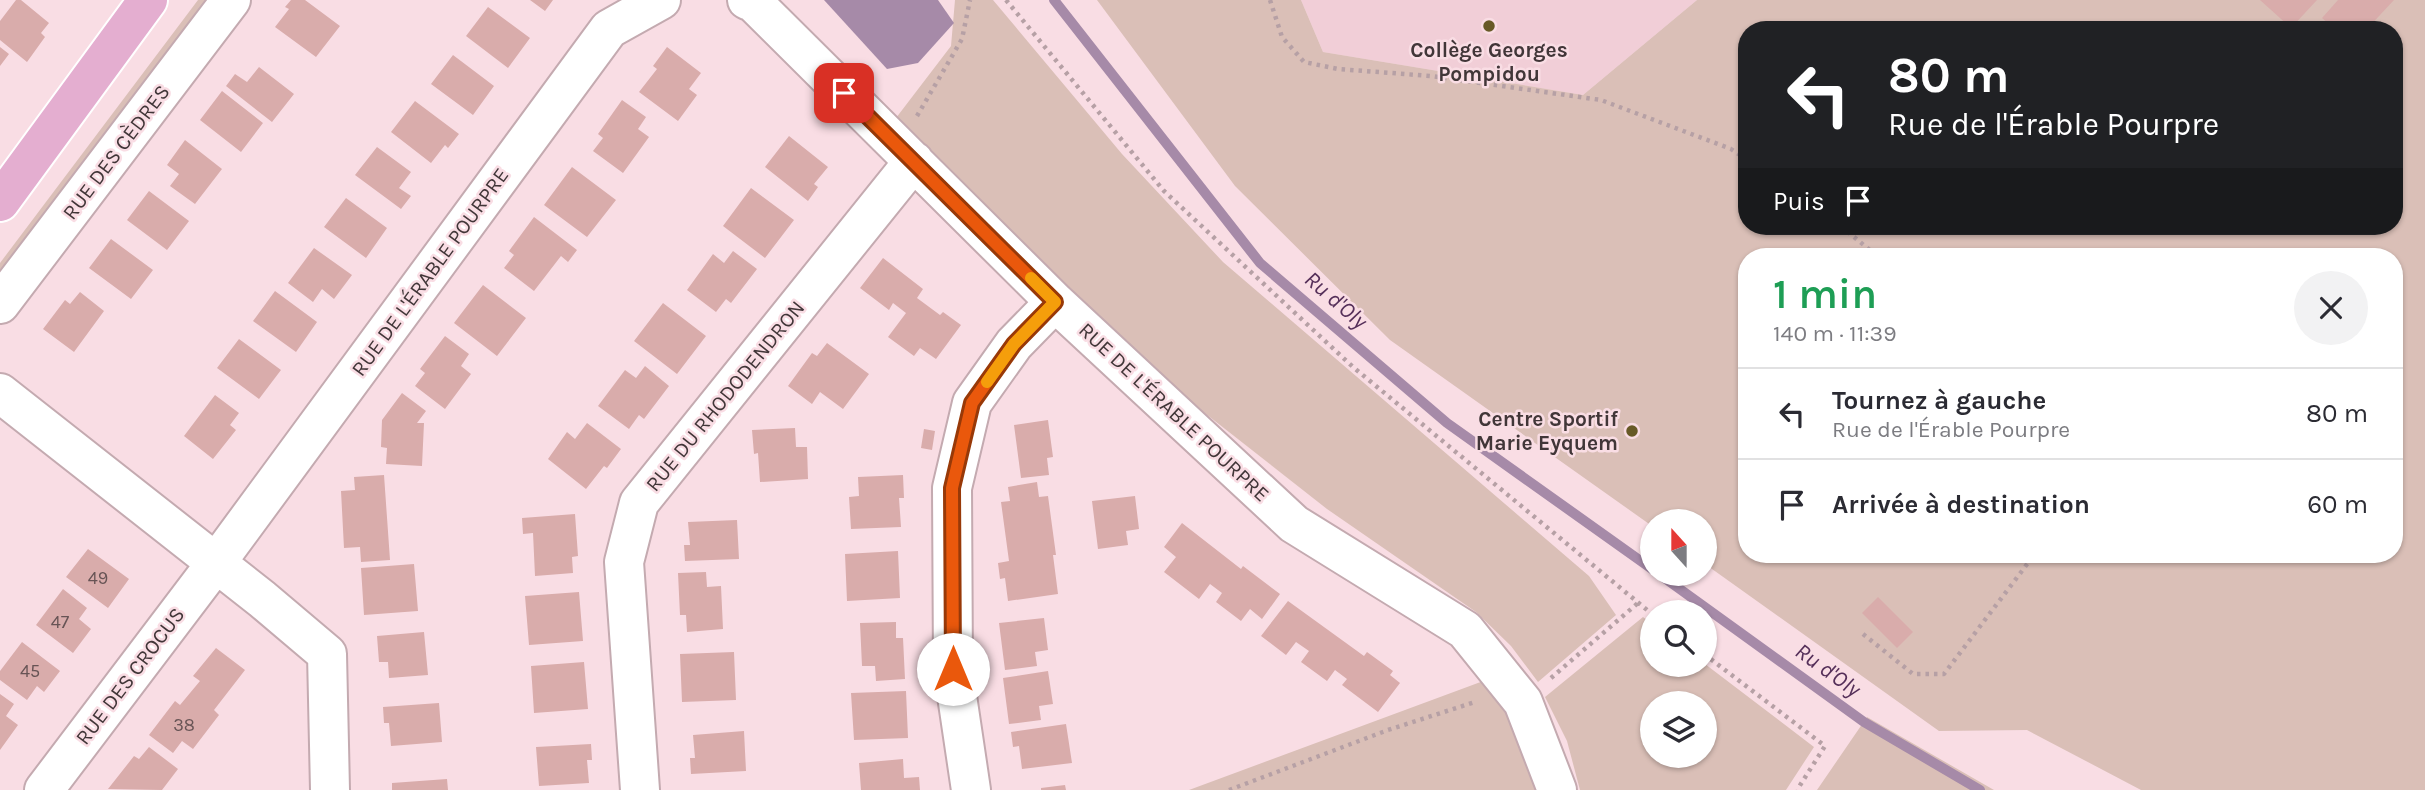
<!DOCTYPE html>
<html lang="fr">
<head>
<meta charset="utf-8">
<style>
  body { margin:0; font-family:Karla,sans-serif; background:#f2f2f3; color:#2b2b33; height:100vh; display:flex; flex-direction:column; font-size:26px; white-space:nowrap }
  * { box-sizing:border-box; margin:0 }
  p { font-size:23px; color:#7c7c81 }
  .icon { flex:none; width:38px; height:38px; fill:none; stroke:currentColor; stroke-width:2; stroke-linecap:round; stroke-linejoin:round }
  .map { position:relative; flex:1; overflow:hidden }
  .details { position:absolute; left:1738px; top:248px; width:665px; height:315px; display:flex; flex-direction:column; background:#fff; border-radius:28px; box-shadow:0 2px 5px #0004 }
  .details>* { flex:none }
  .top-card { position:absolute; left:1738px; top:21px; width:665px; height:214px; border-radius:28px; box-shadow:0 2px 5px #0004; background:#202124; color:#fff; overflow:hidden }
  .needle { width:46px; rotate:339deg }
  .buttons { position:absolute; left:1640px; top:509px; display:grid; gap:14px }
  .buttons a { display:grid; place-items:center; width:77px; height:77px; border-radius:50%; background:#fff; box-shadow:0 2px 5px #0004; font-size:35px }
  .pin { position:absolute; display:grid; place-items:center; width:60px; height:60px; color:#fff; margin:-30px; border-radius:14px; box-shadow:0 4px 10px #0006 }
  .me { position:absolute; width:77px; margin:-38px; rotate:0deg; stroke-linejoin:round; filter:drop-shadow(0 0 5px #0008) }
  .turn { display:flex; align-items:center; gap:24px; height:147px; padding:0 35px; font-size:32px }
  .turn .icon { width:91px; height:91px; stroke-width:2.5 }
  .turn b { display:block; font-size:49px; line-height:60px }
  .then { display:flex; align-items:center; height:66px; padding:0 35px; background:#0003; gap:14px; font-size:26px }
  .round { display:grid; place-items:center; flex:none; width:74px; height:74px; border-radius:37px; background:#f2f2f3 }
  .summary { display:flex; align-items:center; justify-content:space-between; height:119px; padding:0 35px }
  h1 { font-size:42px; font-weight:600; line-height:52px; color:#1e9e55 }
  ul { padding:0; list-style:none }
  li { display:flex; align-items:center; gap:21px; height:91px; padding:0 35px; border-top:2px solid #e1e1e2 }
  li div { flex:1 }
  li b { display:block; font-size:26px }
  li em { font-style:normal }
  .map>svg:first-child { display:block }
</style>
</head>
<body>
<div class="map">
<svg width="2425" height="790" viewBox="0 0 2425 790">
  <rect width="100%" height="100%" fill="#f9dde4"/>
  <path fill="#f1ced7" d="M1301 0H1697L1583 95 1323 52Z"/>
  <path fill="#dabfb7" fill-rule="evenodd" d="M198 0H216L0 287V263Z
    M955 0H993L1122 154 1223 262 1589 576 1616 615 1538 682 1511 646 1476 612 1327 509 1183 396 1034 260 896 118 951 46Z
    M1097 0H1301L1323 52 1583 95 1697 0H2425V790H2141L2027 730 1939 731 1705 564 1704 522H1652V526L1390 340 1235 186ZM1746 30H2394V226H1746ZM1746 257H2394V555H1746Z
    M1643 617 1652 624V665L1705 664 1814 747 1786 790H1580L1567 741 1545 697ZM1652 704H1704V756H1652Z
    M1486 680 1521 736 1536 790H1189Z
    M1867 717 1994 790H1817Z"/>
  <path fill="#a68aa8" d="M824 0H938L954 23 918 63 887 69Z"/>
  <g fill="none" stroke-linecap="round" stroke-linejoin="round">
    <path stroke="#a68aa8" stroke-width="10" d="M1054 0 1260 263 1447 423 1652 569
      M1659 574 1864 722 1980 790"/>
  </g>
  <path fill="#d9acab" d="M16 0H21L49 23 41 33 45 37 27 62 0 40V21Z
    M291 0H305L340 26 316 57 275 27 289 9 285 7Z
    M530 0H553L545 11Z
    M2260 0H2317L2291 28Z
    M2338 0H2394L2366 30H2323L2329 24 2322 18Z
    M488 7 530 38 508 68 466 36Z
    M0 47 9 54 0 66Z
    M667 47 701 73 689 89 697 95 678 121 639 92 657 69 653 66Z
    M453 55 494 86 473 115 431 84Z
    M259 67 294 94 272 122 226 86 235 74 247 82Z
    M222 91 263 123 241 152 200 120Z
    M622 100 646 117 638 129 649 137 623 173 593 151 603 138 598 134Z
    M415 101 459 134 448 148 445 145 431 163 391 132Z
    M789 136 828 167 814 184 818 187 808 201 765 167Z
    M185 140 222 169 195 204 170 186 179 174 167 165Z
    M377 147 411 172 399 188 411 196 401 209 355 175Z
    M572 167 616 200 587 237 544 205Z
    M751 188 794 220 765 258 723 226Z
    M149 191 189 221 167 250 127 220Z
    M346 198 387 228 366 258 324 227Z
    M534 217 577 250 568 262 561 256 534 291 504 268 514 255 509 251Z
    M111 239 153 270 131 299 89 268Z
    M314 248 352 275 334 299 322 289 313 302 288 283Z
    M733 251 757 269 731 303 726 299 716 312 687 290 713 254 724 263Z
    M883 258 923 289 917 298 940 315 943 312 961 325 936 359 920 348 914 356 888 337 906 313 893 303 889 310 860 288Z
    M483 285 526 318 497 356 454 323Z
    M275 291 317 322 296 352 253 321Z
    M80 292 104 311 74 352 43 329 65 300 70 304Z
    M663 303 706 336 677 374 634 341Z
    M445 336 469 354 461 366 471 374 445 409 415 386 425 373 420 369Z
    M239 339 281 370 259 399 217 368Z
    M827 343 869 374 843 409 820 392 812 404 788 386 812 353 817 356Z
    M645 366 669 386 644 419 639 415 629 429 598 406 625 370 636 378Z
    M402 393 426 411 417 423H424L422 466 386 464 387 448 381 447 382 420Z
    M215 395 239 413 230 425 236 430 213 459 184 436Z
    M1048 420 1053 457 1047 458 1049 475 1021 478 1014 425Z
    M587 423 621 449 607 468 604 466 586 489 548 459 567 432 575 439Z
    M795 428 796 447H807L808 479 760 482 758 453 754 454 752 430Z
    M924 429 935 431 932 450 921 448Z
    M384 475 390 560 361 562 360 547 344 548 341 491 355 490 354 477Z
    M903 475 904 498H899L901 527 851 529 849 497 859 496 858 477Z
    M1037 482 1039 497 1048 496 1056 555H1053L1058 594 1008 601 1005 578 1000 579 998 563 1009 561 1001 502 1010 501 1008 487Z
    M1135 496 1139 529 1126 531 1128 545 1098 549 1092 501Z
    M575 514 578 556 572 557 573 573 535 576 533 533 523 534 522 518Z
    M737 520 739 559 685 561 684 545H690L688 522Z
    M1182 523 1241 569 1243 566 1280 594 1262 619 1250 609 1241 621 1216 602 1222 593 1210 584 1199 599 1164 572 1176 557 1164 547Z
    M88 549 129 579 108 608 66 577Z
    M898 551 900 598 847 601 845 554Z
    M414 564 418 611 364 615 361 568Z
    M706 572 707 587 721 586 723 629 687 632 686 615H680L678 573Z
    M63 589 87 608 79 619 91 629 73 653 36 625Z
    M579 592 583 641 529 645 525 596Z
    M1878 597 1913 632 1897 648 1862 613Z
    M1288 601 1364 656 1367 652 1393 671 1390 675 1400 683 1378 712 1342 685 1347 679 1335 670 1327 681 1301 662 1309 651 1296 642 1286 655 1261 636Z
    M1044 618 1048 650 1035 652 1037 666 1005 670 999 623Z
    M896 622V638H903L905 679 876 681 875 666H862L860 623Z
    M424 632 428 675 389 678 388 662H379L377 636Z
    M22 642 60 671 44 692 37 686 27 700 0 680V671Z
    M216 648 245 670 214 710 219 715 193 749 182 741 173 753 149 735 175 701 180 705 200 681 193 676Z
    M734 652 736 700 682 702 680 654Z
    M584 662 588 709 534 713 531 666Z
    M1048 671 1053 704 1039 706 1041 720 1009 724 1003 678Z
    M906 691 908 738 854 740 851 693Z
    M0 694 14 704 6 716 18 725 0 750Z
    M439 703 442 742 391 746 389 723H384L383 707Z
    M1066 724 1072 763 1022 769 1019 746 1013 747 1011 732Z
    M744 731 746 771 691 774 690 758H695L693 735Z
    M591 744 592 760H587L589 783 539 786 536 747Z
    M149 747 178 769 162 790 108 789 134 756 139 759Z
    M903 759 904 778 919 777 920 790H861L859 763Z
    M447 779 448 790H392V783Z
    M1065 785 1066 790H1041V788Z"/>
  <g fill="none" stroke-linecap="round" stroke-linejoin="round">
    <defs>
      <path id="minor" d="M747 0 753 2 1055 302 1294 524 1465 630 1523 702 1557 790
        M0 304 231 0
        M0 393 262 599 327 654 330 790
        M44 790 216 563 609 29 661 0
        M640 790 624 562 639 503 914 161
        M971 790 953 669 952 488 972 403 1014 344 1055 302"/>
      <path id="major" d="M0 202 148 0"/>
    </defs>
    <use href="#minor" stroke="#c4aab0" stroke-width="42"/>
    <use href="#major" stroke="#fff" stroke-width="42"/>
    <path stroke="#b6a0a5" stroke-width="4.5" stroke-dasharray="3.5 5" stroke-linecap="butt" d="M1006 0 1164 191 1353 367 1652 614
      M1270 0 1282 37 1304 62 1338 69 1431 76 1601 100 1731 149 1746 159
      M917 116 962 39 970 0
      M1841 226 1878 257
      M1863 634 1913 674H1944L2034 555
      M1704 654 1825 746 1797 790
      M1551 678 1638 603
      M1229 790 1388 730 1475 702"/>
    <use href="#minor" stroke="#fff" stroke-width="38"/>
    <use href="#major" stroke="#e4aed0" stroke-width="38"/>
  </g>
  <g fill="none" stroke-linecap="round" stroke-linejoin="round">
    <defs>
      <path id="route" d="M844 93 1055 302 1014 344 972 403 952 488 953 669"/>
    </defs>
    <use href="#route" stroke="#983908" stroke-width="18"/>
    <use href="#route" stroke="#ea580c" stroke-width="12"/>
    <path stroke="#f59e0b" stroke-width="12" d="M987 382 1014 344 1055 302 1031 278"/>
  </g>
  <g fill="#675926" stroke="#f9dde4" stroke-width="2.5">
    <circle cx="1489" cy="26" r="7"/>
    <circle cx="1632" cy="431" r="7"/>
  </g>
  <g text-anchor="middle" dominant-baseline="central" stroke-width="5" stroke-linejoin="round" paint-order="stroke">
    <g font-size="18" fill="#675455">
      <text x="98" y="578">49</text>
      <text x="60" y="622">47</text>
      <text x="30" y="671">45</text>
      <text x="184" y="725">38</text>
    </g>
    <g font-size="21" font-weight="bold" fill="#413638" stroke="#f9dde4">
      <text x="1489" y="50">Collège Georges<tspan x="1489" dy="24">Pompidou</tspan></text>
      <text x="1618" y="419" text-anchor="end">Centre Sportif<tspan x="1618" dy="24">Marie Eyquem</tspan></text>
    </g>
    <g font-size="21" fill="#413638" stroke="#f9dde4">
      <text transform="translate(116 152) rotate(-53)">RUE DES CÈDRES</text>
      <text transform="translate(430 272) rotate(-54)">RUE DE L'ÉRABLE POURPRE</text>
      <text transform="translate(725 396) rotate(-51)">RUE DU RHODODENDRON</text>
      <text transform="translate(1174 412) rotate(43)">RUE DE L'ÉRABLE POURPRE</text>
      <text transform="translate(130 676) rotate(-53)">RUE DES CROCUS</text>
    </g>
    <g font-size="23" font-style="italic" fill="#552f59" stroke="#f9dde4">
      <text transform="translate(1336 300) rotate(41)">Ru d'Oly</text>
      <text transform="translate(1828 670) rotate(36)">Ru d'Oly</text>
    </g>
  </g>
</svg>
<div class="buttons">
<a><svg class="needle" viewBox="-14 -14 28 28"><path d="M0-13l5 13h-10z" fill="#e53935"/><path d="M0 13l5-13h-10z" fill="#7c7c81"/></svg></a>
<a><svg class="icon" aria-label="search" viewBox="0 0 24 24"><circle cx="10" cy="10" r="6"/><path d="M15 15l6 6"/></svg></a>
<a><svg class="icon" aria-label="layers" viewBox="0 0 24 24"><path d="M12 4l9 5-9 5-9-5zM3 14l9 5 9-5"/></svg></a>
</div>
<div class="pin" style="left:844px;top:93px;background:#d93025"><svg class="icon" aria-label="arrive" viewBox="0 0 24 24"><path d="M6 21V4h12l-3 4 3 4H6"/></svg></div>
<svg class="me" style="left:953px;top:669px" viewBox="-20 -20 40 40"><circle r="19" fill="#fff"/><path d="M0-13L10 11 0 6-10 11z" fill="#ea580c"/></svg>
<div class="top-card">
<div class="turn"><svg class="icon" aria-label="left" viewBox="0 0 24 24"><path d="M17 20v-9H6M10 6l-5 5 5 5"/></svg><div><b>80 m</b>Rue de l'Érable Pourpre</div></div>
<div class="then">Puis<svg class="icon" aria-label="arrive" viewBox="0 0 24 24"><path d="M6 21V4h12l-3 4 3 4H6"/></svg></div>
</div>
<section class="details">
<div class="summary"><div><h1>1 min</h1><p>140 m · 11:39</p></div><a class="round"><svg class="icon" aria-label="close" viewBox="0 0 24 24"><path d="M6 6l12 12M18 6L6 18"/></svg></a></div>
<ul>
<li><svg class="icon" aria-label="left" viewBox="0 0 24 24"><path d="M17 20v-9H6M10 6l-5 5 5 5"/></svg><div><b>Tournez à gauche</b><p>Rue de l'Érable Pourpre</p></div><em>80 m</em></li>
<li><svg class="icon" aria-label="arrive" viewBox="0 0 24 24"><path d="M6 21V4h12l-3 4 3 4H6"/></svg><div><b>Arrivée à destination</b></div><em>60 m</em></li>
</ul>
</section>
</div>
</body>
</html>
